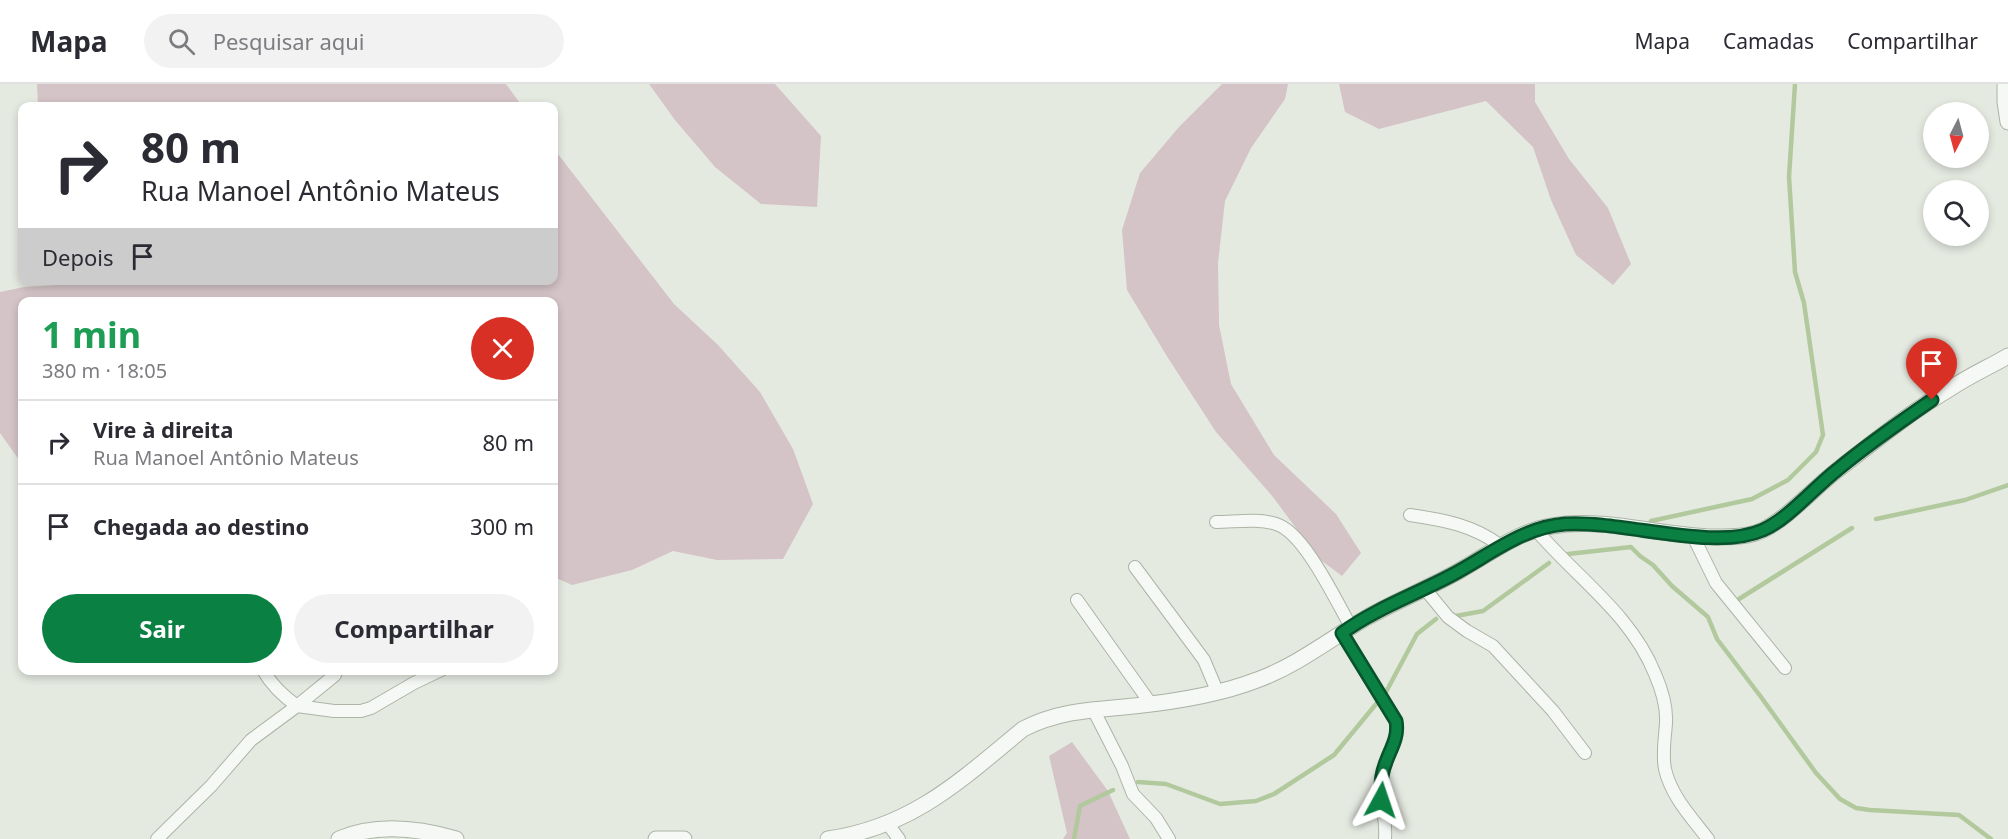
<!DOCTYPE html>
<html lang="pt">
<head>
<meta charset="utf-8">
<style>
  body { margin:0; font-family:"Noto Sans",sans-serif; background:#f2f2f3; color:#2b2b33; height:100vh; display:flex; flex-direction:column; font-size:22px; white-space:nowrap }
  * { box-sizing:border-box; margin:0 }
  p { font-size:20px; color:#7c7c81 }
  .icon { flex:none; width:33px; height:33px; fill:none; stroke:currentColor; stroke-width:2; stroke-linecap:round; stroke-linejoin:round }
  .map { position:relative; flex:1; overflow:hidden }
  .panel { position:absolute; left:18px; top:213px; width:540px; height:378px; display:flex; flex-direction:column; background:#fff; border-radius:12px; box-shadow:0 3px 9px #0003 }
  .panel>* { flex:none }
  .banner { position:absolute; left:18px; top:18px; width:540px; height:183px; border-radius:12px; box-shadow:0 3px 9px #0003; background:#fff; color:#2b2b33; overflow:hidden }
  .needle { width:39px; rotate:186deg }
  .fabs { position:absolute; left:1923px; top:18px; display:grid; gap:12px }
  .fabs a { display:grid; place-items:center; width:66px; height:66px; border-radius:50%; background:#fff; box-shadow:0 3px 9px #0003; font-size:30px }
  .pin { position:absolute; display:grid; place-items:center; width:51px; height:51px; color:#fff; margin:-62px -26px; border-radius:50% 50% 50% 0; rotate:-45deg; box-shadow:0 0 6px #0007 }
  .pin .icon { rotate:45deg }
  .me { position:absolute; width:66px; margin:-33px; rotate:5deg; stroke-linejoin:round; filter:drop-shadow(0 0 4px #0008) }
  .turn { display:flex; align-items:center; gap:21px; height:126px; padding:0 24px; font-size:27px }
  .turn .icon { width:78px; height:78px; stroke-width:2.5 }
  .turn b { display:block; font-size:42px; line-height:51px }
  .then { display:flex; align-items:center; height:57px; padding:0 24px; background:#0003; gap:12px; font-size:22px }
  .round { display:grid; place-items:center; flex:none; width:63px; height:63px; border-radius:32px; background:#f2f2f3 }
  .overview { display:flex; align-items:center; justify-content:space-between; height:102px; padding:0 24px }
  h1 { font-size:36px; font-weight:700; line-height:45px; color:#1e9e55 }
  .button { display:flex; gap:12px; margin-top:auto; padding:12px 24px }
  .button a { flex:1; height:69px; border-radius:36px; background:#0b8043; color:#fff; font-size:24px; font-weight:700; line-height:69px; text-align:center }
  .button a+a { background:#f2f2f3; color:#2b2b33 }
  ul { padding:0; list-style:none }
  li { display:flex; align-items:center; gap:18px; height:84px; padding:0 24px; border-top:2px solid #e1e1e2 }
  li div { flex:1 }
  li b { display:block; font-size:22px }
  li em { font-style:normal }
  header { display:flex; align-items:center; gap:36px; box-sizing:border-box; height:84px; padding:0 30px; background:#fff; border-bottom:2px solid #e1e1e2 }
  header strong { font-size:28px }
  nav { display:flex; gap:33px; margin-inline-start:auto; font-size:21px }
  .search { width:420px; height:54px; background:#f2f2f3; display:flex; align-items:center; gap:15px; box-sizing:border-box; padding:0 21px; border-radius:33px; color:#7c7c81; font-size:22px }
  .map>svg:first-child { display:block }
</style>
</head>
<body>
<header>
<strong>Mapa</strong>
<div class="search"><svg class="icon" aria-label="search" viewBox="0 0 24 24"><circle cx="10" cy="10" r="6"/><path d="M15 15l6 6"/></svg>Pesquisar aqui</div>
<nav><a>Mapa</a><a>Camadas</a><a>Compartilhar</a></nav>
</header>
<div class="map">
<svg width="2008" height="755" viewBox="0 0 2008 755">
  <rect width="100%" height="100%" fill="#e5eae1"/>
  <path fill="#d4c3c7" d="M37 0H506L522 22H38Z
    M649 0H775L821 52 817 123 761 120 715 83 675 36Z
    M1222 0H1288L1285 15 1251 64 1225 117 1218 179 1219 241 1231 300 1274 371 1336 430 1361 469 1342 492 1318 474 1273 413 1216 348 1168 274 1127 206 1122 146 1140 89 1179 43Z
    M1339 0H1535V18L1569 75 1608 124 1631 180 1613 201 1576 171 1551 116 1533 63 1486 17 1379 45 1345 28Z
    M554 65 674 220 718 261 760 308 793 365 813 420 783 475 717 476 673 467 632 486 572 501 554 493V218H22V380L0 349V208L24 203 89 199 101 196H554Z
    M1072 658 1108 707 1130 755H1063L1067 749 1049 672Z"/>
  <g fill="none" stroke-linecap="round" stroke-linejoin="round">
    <path stroke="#b1c99d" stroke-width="4.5" d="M1876 435 1965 416 2008 401
      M1651 437 1752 415 1788 396 1816 368 1823 351 1804 219 1795 188 1789 93 1795 0
      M1568 470 1631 463 1640 472 1653 481 1672 502 1708 533 1717 555 1761 613 1816 689 1840 715 1856 724 1870 726 1959 731 1991 755
      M1739 515 1852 444
      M1456 532 1483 527 1549 479
      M1138 698 1166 700 1220 720 1256 717 1274 710 1334 671 1386 608 1417 550 1436 535
      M1074 755 1080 722 1113 706"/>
    <defs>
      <path id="minor" d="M1410 431C1444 436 1473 441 1501 462
        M1216 438C1235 438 1258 434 1276 440 1304 448 1336 517 1351 543
        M1536 446C1577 494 1631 530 1655 590 1662 606 1667 622 1666 639 1665 654 1662 670 1665 685 1671 712 1692 734 1708 755
        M1693 452 1716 499 1785 584
        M1135 483 1204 576 1217 607
        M1425 505 1448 533 1467 547 1493 562 1553 627 1585 669
        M1077 516 1151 620
        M1342 549 1396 637C1399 656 1387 670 1383 688 1377 711 1387 732 1385 755
        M263 586C272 602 283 612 297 622L335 591
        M1093 625 1122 682 1133 710 1156 734 1169 755
        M887 739 899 755
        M157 755 211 702 251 656 297 622 334 627H361L371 624 414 599 441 586"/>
      <path id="tertiary" d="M2005 0V18L2008 38
        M339 755C376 739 418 744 456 755
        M656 755H684
        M828 755C912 743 960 697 1023 645 1060 626 1094 626 1134 622 1172 618 1221 610 1257 596 1296 582 1330 555 1366 534 1396 517 1429 504 1459 487 1488 471 1518 447 1552 442 1606 433 1661 452 1715 453 1731 453 1749 453 1763 446 1788 434 1817 401 1840 384 1876 356 1912 327 1951 304 1969 292 1989 283 2008 272"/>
    </defs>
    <use href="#minor" stroke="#acb4a6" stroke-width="14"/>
    <use href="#tertiary" stroke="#acb4a6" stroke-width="17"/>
    <use href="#minor" stroke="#f5f8f4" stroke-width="12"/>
    <use href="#tertiary" stroke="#f5f8f4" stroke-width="15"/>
  </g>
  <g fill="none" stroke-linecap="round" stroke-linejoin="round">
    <defs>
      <path id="route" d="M1381 716C1380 702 1381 690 1386 678 1391 664 1399 653 1396 637L1342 549C1375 525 1414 511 1450 492 1487 473 1522 443 1565 440 1622 436 1714 468 1763 446 1788 435 1815 403 1837 386 1867 361 1900 338 1932 316"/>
    </defs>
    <use href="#route" stroke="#07532c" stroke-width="15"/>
    <use href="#route" stroke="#0b8043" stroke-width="10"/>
  </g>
</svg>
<div class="fabs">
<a><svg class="needle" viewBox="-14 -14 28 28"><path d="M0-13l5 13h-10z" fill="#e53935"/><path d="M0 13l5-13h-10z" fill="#7c7c81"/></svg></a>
<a><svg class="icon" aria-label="search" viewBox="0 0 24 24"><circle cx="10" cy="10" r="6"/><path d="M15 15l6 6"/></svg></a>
</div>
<div class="pin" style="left:1932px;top:316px;background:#d93025"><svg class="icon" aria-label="arrive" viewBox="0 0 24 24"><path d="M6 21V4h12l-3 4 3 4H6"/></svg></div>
<svg class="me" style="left:1381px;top:716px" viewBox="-20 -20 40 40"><path d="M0-17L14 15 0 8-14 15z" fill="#0b8043" stroke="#fff" stroke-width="4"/></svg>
<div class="banner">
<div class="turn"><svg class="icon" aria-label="right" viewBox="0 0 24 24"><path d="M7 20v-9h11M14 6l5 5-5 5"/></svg><div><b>80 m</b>Rua Manoel Antônio Mateus</div></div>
<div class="then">Depois<svg class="icon" aria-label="arrive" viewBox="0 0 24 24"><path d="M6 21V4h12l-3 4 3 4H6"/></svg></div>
</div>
<section class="panel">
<div class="overview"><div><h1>1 min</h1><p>380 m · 18:05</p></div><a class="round" style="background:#d93025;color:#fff"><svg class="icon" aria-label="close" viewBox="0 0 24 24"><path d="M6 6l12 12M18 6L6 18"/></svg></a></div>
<ul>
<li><svg class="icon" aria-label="right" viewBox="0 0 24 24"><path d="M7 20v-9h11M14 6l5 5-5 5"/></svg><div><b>Vire à direita</b><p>Rua Manoel Antônio Mateus</p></div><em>80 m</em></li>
<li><svg class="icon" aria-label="arrive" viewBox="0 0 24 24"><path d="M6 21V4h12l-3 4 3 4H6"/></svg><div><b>Chegada ao destino</b></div><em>300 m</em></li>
</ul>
<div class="button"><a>Sair</a><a>Compartilhar</a></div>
</section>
</div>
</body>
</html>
